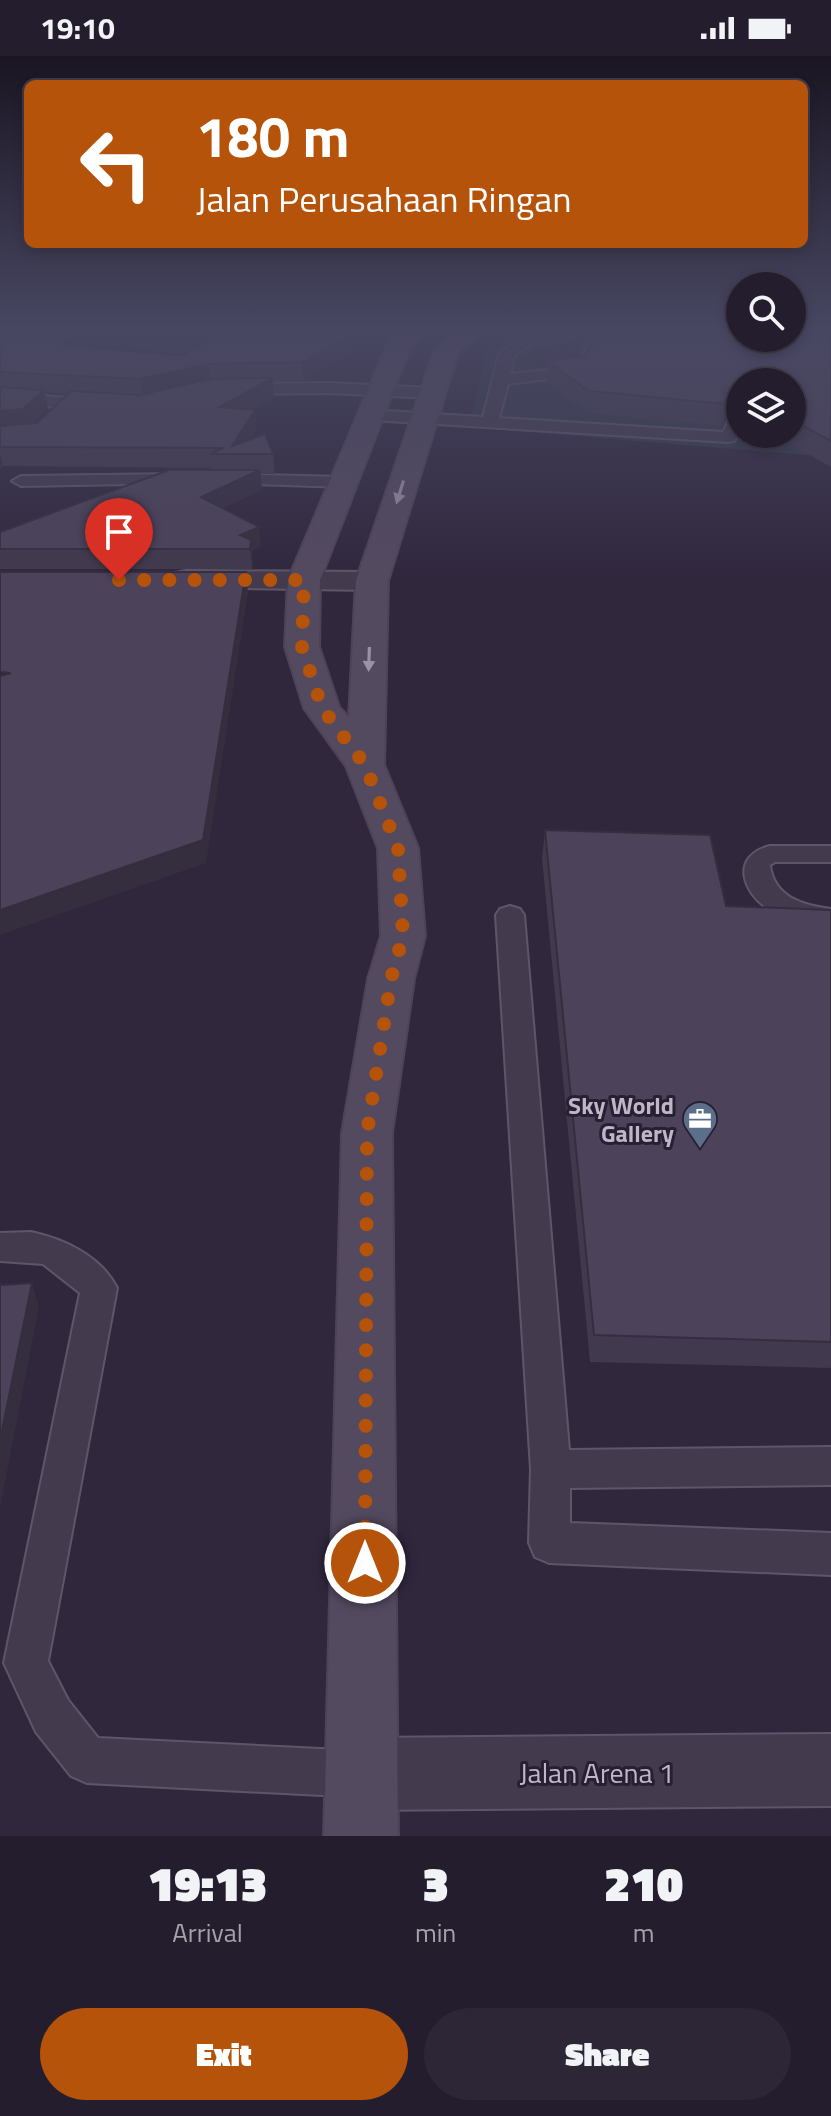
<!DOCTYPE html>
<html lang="en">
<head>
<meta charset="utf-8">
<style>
  body { margin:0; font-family:"Titillium Web",sans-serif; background:#2c2636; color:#f1f3f6; height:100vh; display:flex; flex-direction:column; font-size:30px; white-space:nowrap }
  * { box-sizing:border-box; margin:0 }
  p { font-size:26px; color:#a3a2aa }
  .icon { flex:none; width:44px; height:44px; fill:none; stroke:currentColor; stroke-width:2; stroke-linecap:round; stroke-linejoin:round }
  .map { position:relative; height:1780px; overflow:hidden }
  .panel { display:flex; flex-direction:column; background:#241d2e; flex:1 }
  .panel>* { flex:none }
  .banner { position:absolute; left:24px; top:24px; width:784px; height:168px; border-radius:12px; box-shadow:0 4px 12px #0003,0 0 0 2px #413b4a; background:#b45309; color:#fff; overflow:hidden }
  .controls { position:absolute; left:726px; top:216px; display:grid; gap:16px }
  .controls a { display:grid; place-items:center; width:80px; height:80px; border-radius:50%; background:#241d2e; box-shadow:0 4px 12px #0003,0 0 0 2px #413b4a; font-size:40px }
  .pin { position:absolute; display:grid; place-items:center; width:68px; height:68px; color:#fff; margin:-82px -34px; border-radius:50% 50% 50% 0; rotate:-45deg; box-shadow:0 0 8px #0007 }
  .pin .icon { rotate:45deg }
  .me { position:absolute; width:88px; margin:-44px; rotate:0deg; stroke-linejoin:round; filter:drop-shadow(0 0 6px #0008) }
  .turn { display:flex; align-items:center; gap:28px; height:168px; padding:0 40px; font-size:36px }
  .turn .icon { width:104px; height:104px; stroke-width:2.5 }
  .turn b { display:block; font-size:56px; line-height:68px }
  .eta { display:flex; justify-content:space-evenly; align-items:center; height:136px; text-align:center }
  .eta b { font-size:48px; font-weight:800; line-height:56px }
  .primary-button { display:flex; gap:16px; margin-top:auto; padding:16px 40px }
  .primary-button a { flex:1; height:92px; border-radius:48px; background:#b45309; color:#fff; font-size:32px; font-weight:800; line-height:92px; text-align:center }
  .primary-button a+a { background:#2c2636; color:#f1f3f6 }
  .status { display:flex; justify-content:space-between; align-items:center; height:56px; padding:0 40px; background:#241d2e; direction:ltr }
  .status svg { height:22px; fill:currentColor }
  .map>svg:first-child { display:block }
</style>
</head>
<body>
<div class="status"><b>19:10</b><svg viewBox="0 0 49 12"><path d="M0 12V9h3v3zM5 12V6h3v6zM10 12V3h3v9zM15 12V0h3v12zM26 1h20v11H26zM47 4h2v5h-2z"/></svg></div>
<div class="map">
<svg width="831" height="1780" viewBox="0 0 831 1780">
  <rect width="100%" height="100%" fill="#30273d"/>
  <path fill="#33394a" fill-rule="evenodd" d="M11 274H248L250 308Z
    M519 274H740V282H792L831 401 469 371 487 295ZM740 326H792V378H740Z"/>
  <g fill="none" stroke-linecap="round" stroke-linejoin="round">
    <defs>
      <path id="lane" d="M531 274 596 283 602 297 579 319 508 328 499 362 723 376 734 355 740 354V374L734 385 728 386 371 364 363 359 371 354 483 361 499 298ZM541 281 584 289 586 296 568 312 510 318 514 300Z
        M330 327 432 332 440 337 432 342 330 337 237 338 229 333 237 328Z
        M0 337 97 344 105 349 97 354 0 347Z
        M179 418 188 423 185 427 21 430 12 425 21 420Z
        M225 418 344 421 353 426 344 431 219 427 216 423Z
        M770 790H831V806H775L770 809C774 842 803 849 831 853V871C811 868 788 865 770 854 742 837 730 800 770 790Z
        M510 850 520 853 524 859 569 1394 831 1391V1429L570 1432V1467L831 1477V1519L549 1507 535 1501 529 1487 531 1413 496 859 500 853Z
        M31 1176C64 1183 101 1200 117 1232L48 1605 68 1644 98 1682 361 1695 377 1702 384 1718 377 1734 361 1741 87 1727 71 1720 36 1676 4 1607 80 1237 43 1208 0 1205V1177Z"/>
      <path id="street" d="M186 515 372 516 383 518 388 525 383 532 372 534 175 531 170 524 175 517Z
        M831 1678V1750L362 1754 337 1743 326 1718 337 1693 362 1682Z"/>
      <path id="secondary" d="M404 274H431L410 291 320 524 319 591 339 651 349 662 356 525 435 293 459 274H485L458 296 388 525 384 709 418 792 425 880 414 923 392 1077 398 1780H324L342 1077 368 923 381 880 378 792 346 710 304 652 285 591 288 524 388 287Z"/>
    </defs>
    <use href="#lane" stroke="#5e5668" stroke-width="4"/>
    <use href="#street" stroke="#5e5668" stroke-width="4"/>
    <use href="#secondary" stroke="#4c4456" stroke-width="4"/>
    <path stroke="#545466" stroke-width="3" stroke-dasharray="4 4" stroke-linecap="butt" d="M70 287 96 292"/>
    <use href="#lane" fill="#433b4d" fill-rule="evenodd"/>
    <use href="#street" fill="#433b4d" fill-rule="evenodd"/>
    <use href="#secondary" fill="#544a60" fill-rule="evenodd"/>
  </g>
  <path fill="#41394d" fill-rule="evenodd" d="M0 274 76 290 181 300 391 274 303 324 273 325 274 341 252 353 255 354 256 373 250 383 273 398 275 418H261L262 434 222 452 261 491 252 495 253 505 252 513H0V476L212 414 211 412 3 410 0 413ZM45 336 68 338 37 367H32L48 353Z
    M551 274H831V411L772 378H792V326H740L723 370 587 357 546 326 547 311 536 312 537 291ZM584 278 596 280 598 284 583 300 576 301 583 295Z
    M545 774 726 850 831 854V1312L590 1306 542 802Z"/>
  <path fill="#352e3f" d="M359 274H391L303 324 302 306Z
    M584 274 583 295 567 309 547 305V311L536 312 537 291Z
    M74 278 77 296 60 289Z
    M209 308 211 326 143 342 140 323Z
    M272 322 274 341 222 370 220 351Z
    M740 331V352L728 354 723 370 726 348 731 332Z
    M44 334 48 353 27 372 0 375V355Z
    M255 354 256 373 241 398 232 390Z
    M0 396 3 410 0 413Z
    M260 414 262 434 203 460 201 441Z
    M259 471 261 491 252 495 253 505 252 513 250 493 240 479Z
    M246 516 248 537 206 807 0 879V854Z
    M32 1227 39 1250 0 1452V1384Z"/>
  <path fill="#4c425a" stroke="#352e3f" stroke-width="2" d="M0 274H40L74 278 60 289 181 300 230 274H359L302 306 209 308 140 323 0 316Z
    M551 274H584L568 288 537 291Z
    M606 274H740V282H792V274H831V385L792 364V326H740V331L731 332 726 348 589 335 547 305 583 300Z
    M272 322 220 351 255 354 232 390 265 378 273 398H210L224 392 0 391V370L37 367 71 335 140 339 210 323Z
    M0 331 44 334 23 353 0 355Z
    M169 414H260L201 441 259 471 240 479 251 484 250 493H0V476Z
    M0 516H246L203 784 0 854V620L11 617 0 616Z
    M545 774 710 779 726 850 831 854V1286L594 1279Z
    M32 1227 0 1384V1229Z"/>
  <defs><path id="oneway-solid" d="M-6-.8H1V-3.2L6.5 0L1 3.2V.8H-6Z" transform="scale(2)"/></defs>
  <g fill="#9a91a4">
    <use href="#oneway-solid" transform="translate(400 436) rotate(107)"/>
    <use href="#oneway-solid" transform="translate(369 603) rotate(92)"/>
  </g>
  <linearGradient id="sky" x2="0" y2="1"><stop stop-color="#1a1522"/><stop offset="0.52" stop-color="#484762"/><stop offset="1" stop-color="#484762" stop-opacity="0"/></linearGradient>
  <rect width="831" height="523" fill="url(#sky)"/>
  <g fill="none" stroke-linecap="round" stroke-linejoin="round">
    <path stroke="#b45309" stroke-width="14" stroke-dasharray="0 25.2" d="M119 524H304L302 591 322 652 365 709 398 792 403 880 391 923 367 1077 365 1507"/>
  </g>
  <defs>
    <symbol id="office-pin" viewBox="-11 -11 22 30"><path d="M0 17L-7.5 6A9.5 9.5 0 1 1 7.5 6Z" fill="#5c6f8a" stroke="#282032"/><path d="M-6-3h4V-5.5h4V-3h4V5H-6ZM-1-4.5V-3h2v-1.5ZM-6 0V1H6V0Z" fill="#fff"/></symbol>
  </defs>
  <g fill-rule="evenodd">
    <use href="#office-pin" x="680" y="1043" width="40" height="54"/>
  </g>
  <g text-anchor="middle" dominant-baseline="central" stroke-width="6" stroke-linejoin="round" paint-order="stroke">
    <g font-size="24" font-weight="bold" fill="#bfb7c8" stroke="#282032" text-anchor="end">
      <text x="674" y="1049">Sky World<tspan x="674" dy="28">Gallery</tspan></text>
    </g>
    <g font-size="28" fill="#bfb7c8" stroke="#282032">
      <text x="597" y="1716">Jalan Arena 1</text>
    </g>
  </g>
</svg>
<div class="controls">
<a><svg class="icon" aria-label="search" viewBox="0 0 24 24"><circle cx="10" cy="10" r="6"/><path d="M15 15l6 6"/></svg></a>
<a><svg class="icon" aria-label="layers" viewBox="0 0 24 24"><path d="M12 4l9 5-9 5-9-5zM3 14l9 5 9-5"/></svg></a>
</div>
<div class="pin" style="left:119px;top:524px;background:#d93025"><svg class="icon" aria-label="arrive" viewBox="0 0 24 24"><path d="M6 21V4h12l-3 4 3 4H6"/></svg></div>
<svg class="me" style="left:365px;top:1507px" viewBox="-20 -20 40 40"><circle r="17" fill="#b45309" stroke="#fff" stroke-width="3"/><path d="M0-11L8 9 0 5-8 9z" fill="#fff"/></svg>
<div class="banner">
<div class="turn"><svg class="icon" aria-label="left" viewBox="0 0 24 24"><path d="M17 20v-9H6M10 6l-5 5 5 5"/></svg><div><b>180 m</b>Jalan Perusahaan Ringan</div></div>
</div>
</div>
<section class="panel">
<div class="eta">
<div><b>19:13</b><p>Arrival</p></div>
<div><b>3</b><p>min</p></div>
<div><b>210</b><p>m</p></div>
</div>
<div class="primary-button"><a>Exit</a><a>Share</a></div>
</section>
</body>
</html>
